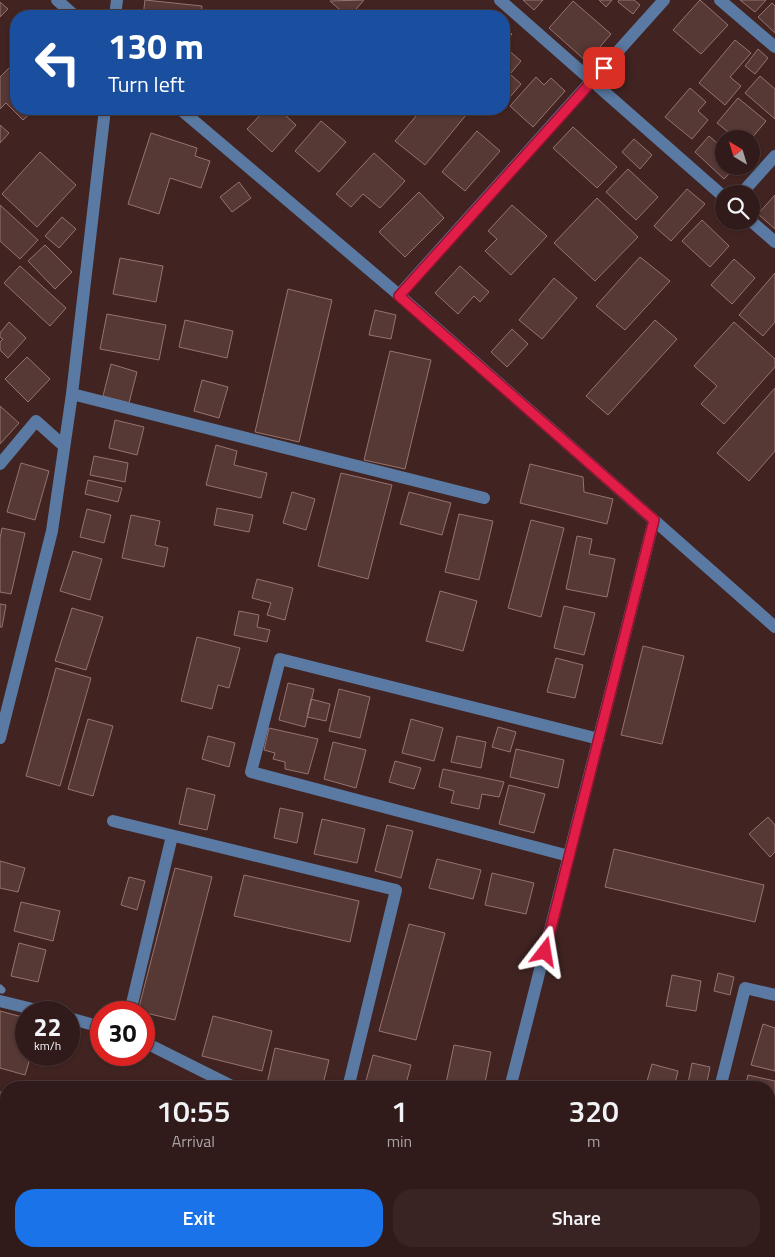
<!DOCTYPE html>
<html lang="en">
<head>
<meta charset="utf-8">
<style>
  body { margin:0; font-family:"Titillium Web",sans-serif; background:#392423; color:#f1f3f6; height:100vh; display:flex; flex-direction:column; font-size:19px; white-space:nowrap }
  * { box-sizing:border-box; margin:0 }
  p { font-size:16px; color:#a8a1a2 }
  .icon { flex:none; width:28px; height:28px; fill:none; stroke:currentColor; stroke-width:2; stroke-linecap:round; stroke-linejoin:round }
  .map { position:relative; flex:1; overflow:hidden }
  .drawer { position:absolute; left:0px; top:1081px; width:775px; height:176px; display:flex; flex-direction:column; background:#311b1a; border-radius:20px 20px 0 0; box-shadow:0 1px 4px #0004,0 0 0 1px #4c3939 }
  .drawer>* { flex:none }
  .top-card { position:absolute; left:10px; top:10px; width:500px; height:105px; border-radius:20px; box-shadow:0 1px 4px #0004,0 0 0 1px #4c3939; background:#1a4fa0; color:#fff; overflow:hidden }
  .needle { width:32px; rotate:322deg }
  .tools { position:absolute; left:715px; top:130px; display:grid; gap:10px }
  .tools a { display:grid; place-items:center; width:45px; height:45px; border-radius:50%; background:#311b1a; box-shadow:0 1px 4px #0004,0 0 0 1px #4c3939; font-size:25px }
  .speed { position:absolute; left:15px; top:1001px; display:flex; gap:10px; font-size:25px; font-weight:700; text-align:center }
  .speed>* { display:grid; place-content:center; width:65px; height:65px; border-radius:50%; background:#311b1a; box-shadow:0 1px 4px #0004,0 0 0 1px #4c3939; line-height:1 }
  .speed small { font-size:12px; font-weight:400 }
  .speed .limit { border:8px solid #d22; background:#fff; color:#111 }
  .pin { position:absolute; display:grid; place-items:center; width:42px; height:42px; color:#fff; margin:-21px; border-radius:10px; box-shadow:0 2px 8px #0006 }
  .me { position:absolute; width:55px; margin:-28px; rotate:14deg; stroke-linejoin:round; filter:drop-shadow(0 0 4px #0008) }
  .turn { display:flex; align-items:center; gap:18px; height:105px; padding:0 15px; font-size:22px }
  .turn .icon { width:65px; height:65px; stroke-width:2.5 }
  .turn b { display:block; font-size:35px; line-height:42px }
  .eta { display:flex; justify-content:space-evenly; align-items:center; height:85px; text-align:center }
  .eta b { font-size:30px; font-weight:600; line-height:35px }
  .primary-button { display:flex; gap:10px; margin-top:auto; padding:10px 15px }
  .primary-button a { flex:1; height:58px; border-radius:20px; background:#1a73e8; color:#fff; font-size:20px; font-weight:600; line-height:58px; text-align:center }
  .primary-button a+a { background:#392423; color:#f1f3f6 }
  .map>svg:first-child { display:block }
</style>
</head>
<body>
<div class="map">
<svg width="775" height="1257" viewBox="0 0 775 1257">
  <rect width="100%" height="100%" fill="#412422"/>
  <g fill="none" stroke-linecap="round" stroke-linejoin="round">
    <path stroke="#647da3" stroke-width="7" d="M0 988 2 990"/>
  </g>
  <path fill="#563835" stroke="#967370" d="M145 0 202 6 201 16H143Z
    M364 0 350 16H347L330 1Z
    M523 0H543L534 10Z
    M599 0H612L606 7Z
    M619 0H634L640 5 633 14 618 2Z
    M700 0 728 25 701 54 673 30Z
    M740 0H766L755 12Z
    M573 1 611 34 587 62 549 28Z
    M0 2 8 9 0 17Z
    M772 3 775 6V33L758 17Z
    M504 27 512 34 504 44Z
    M735 40 751 53 730 77 741 86 725 105 699 83Z
    M507 49 521 61 510 74 521 84 504 104V53Z
    M758 49 768 58 755 74 745 66Z
    M16 61V109H35L23 120 6 103 0 109V77Z
    M760 76 775 89V119L745 93Z
    M536 77 544 85 551 78 565 91 533 127 510 106Z
    M690 88 706 102 698 111 708 120 692 139 665 117Z
    M738 98 766 121 751 139H737L717 123Z
    M266 109H289L284 114 296 125 272 152 247 129Z
    M422 109H471L425 165 395 141Z
    M321 121 346 142 319 172 295 151Z
    M0 125 9 133 0 143Z
    M573 127 617 167 597 188 553 148Z
    M477 131 500 151 465 191 442 172Z
    M151 133 197 148 195 156 210 161 201 188 170 178 159 214 128 204Z
    M709 136 724 149V166H736L724 179 695 152Z
    M634 139 652 155 640 169 622 152Z
    M40 152 76 185 37 227 2 194Z
    M374 153 405 181 380 208 363 194 351 207 336 194Z
    M628 169 658 197 636 220 606 192Z
    M239 182 251 198 232 212 220 197Z
    M687 189 705 204 671 241 654 226Z
    M419 192 444 218 405 257 379 232Z
    M775 195V229L758 214Z
    M597 198 638 237 595 281 554 243Z
    M0 205 38 240 20 259 0 241Z
    M512 205 547 236 511 275 485 251 497 239 488 231Z
    M62 217 76 229 59 248 45 236Z
    M702 220 729 246 710 267 682 241Z
    M45 245 72 272 55 289 28 261Z
    M640 257 670 281 625 330 596 306Z
    M120 258 163 266 156 302 113 294Z
    M734 259 755 278 732 304 711 285Z
    M20 266 66 308 50 326 4 283Z
    M460 266 489 292 480 302 474 296 458 314 435 293Z
    M775 273V322L763 336 739 315Z
    M554 278 577 298 542 339 519 320Z
    M288 289 332 300 299 442 255 432Z
    M375 310 396 315 391 339 369 335Z
    M107 314 166 325 159 360 100 349Z
    M185 320 233 331 227 358 179 347Z
    M655 320 677 339 608 415 586 396Z
    M9 322 26 338 8 358 0 350V342L3 339 0 337V333Z
    M734 322 775 359V367L724 424 701 404 717 386 694 366Z
    M512 329 528 344 507 367 491 352Z
    M390 351 431 360 405 469 364 460Z
    M27 357 50 379 28 402 5 379Z
    M111 364 137 372 129 403 103 396Z
    M202 380 228 387 219 418 194 411Z
    M775 388V451L749 481 717 453Z
    M0 406 19 423 0 444Z
    M115 420 144 427 137 455 109 448Z
    M216 445 237 451 234 465 267 473 261 498 206 485Z
    M94 456 128 463 125 482 90 475Z
    M21 463 49 471 35 520 7 512Z
    M530 464 583 477 584 492 613 499 607 524 520 503Z
    M341 473 392 485 368 579 318 566Z
    M88 480 122 488 118 502 85 494Z
    M292 492 315 499 306 530 283 523Z
    M409 492 451 503 442 535 400 524Z
    M217 508 253 515 249 532 214 525Z
    M87 509 111 515 104 543 80 537Z
    M459 514 493 521 479 580 445 572Z
    M131 515 160 521 155 545 168 548 164 567 122 558Z
    M531 520 564 528 541 617 508 608Z
    M2 528 25 533 11 594 0 592V538Z
    M577 536 592 539 589 554 615 559 607 597 566 589Z
    M73 551 102 559 90 600 60 591Z
    M257 579 293 588 285 620 267 615 271 603 252 598Z
    M440 591 477 601 463 651 426 641Z
    M0 604 6 605 2 627H0Z
    M564 606 595 613 584 655 554 648Z
    M72 608 103 617 86 670 55 661Z
    M239 611 259 615 257 627 270 630 267 642 234 635Z
    M197 637 240 648 229 688 218 685 212 709 181 701Z
    M643 646 684 656 662 744 621 735Z
    M556 658 583 665 575 698 547 692Z
    M56 668 91 678 60 786 26 776Z
    M288 683 314 689 305 727 279 720Z
    M339 689 370 697 360 738 329 731Z
    M311 699 330 704 326 721 307 717Z
    M88 719 113 726 93 796 68 789Z
    M411 719 443 728 434 761 402 753Z
    M498 727 516 732 510 752 492 747Z
    M269 728 318 739 308 774 285 769V762L273 759 275 753 264 750Z
    M208 736 235 743 229 767 202 759Z
    M457 736 486 742 481 768 451 762Z
    M333 742 366 750 356 788 324 779Z
    M516 749 564 760 558 788 510 777Z
    M395 761 421 768 414 789 389 782Z
    M443 769 504 782 499 797 482 794 479 809 451 803 454 791 439 787Z
    M509 785 545 794 534 833 499 824Z
    M187 788 215 795 207 830 179 824Z
    M280 808 303 813 297 843 274 838Z
    M768 817 775 825V852L770 857 749 834Z
    M322 819 365 829 357 863 314 854Z
    M387 825 413 831 401 878 375 871Z
    M614 849 764 885 755 922 605 887Z
    M437 859 481 870 473 899 429 888Z
    M0 861 25 868 18 892 0 888Z
    M175 868 212 877 175 1020 138 1011Z
    M492 873 534 883 526 914 485 905Z
    M244 875 359 901 350 942 234 916Z
    M129 877 145 881 137 910 121 905Z
    M21 902 60 911 53 941 14 931Z
    M409 924 445 933 416 1040 379 1031Z
    M19 943 46 950 38 982 11 976Z
    M718 973 734 977 730 995 714 991Z
    M672 975 701 981 696 1011 666 1006Z
    M0 1011 26 1018V1055H31L25 1075 0 1068Z
    M213 1016 272 1031 262 1071 202 1056Z
    M763 1024 775 1028V1071L751 1065Z
    M454 1045 491 1052 484 1088H469L446 1083Z
    M275 1048 329 1060 322 1088H266Z
    M373 1055 411 1065 405 1088H364Z
    M692 1063 710 1067 706 1087 688 1083Z
    M652 1064 678 1071 674 1088H645Z
    M748 1075 775 1081V1099L769 1097V1088H745Z
    M0 1092 6 1093V1128L0 1152Z
    M769 1126 775 1127V1175L769 1174Z
    M771 1210H775V1228L769 1227Z
    M0 1213 6 1215 0 1246Z
    M769 1233 775 1234V1257H747L748 1251H769Z
    M15 1251H58L56 1257H14Z
    M76 1251H96L95 1257 75 1254Z
    M336 1251H359L358 1256Z
    M405 1251H436L435 1257Z
    M609 1251H652L650 1257H607Z
    M672 1251H695L694 1257H671Z"/>
  <g fill="none" stroke-linecap="round" stroke-linejoin="round">
    <path stroke="#5a7aa3" stroke-width="12" d="M57 0 75 16
      M500 0 724 197
      M720 0 775 47
      M115 16 117 0
      M180 109 399 295 775 627
      M741 194 775 156
      M751 221 775 242
      M399 295 664 0
      M72 394 484 498
      M0 464 36 421 64 446
      M0 738 52 531 72 394 105 109
      M113 821 396 890 348 1088
      M569 856 251 772 280 659 599 739
      M0 1001 45 1012
      M130 1012 172 836
      M69 1018 101 1027
      M144 1042 236 1088
      M510 1088 654 520
      M720 1088 745 988 775 995
      M769 1194 775 1196
      M0 1196 6 1198
      M212 1251 234 1257
      M380 1257 381 1251
      M467 1257 469 1251
      M730 1257 731 1251"/>
  </g>
  <g fill="none" stroke-linecap="round" stroke-linejoin="round">
    <defs>
      <path id="route" d="M545 952 654 520 399 296 604 68"/>
    </defs>
    <use href="#route" stroke="#92132f" stroke-width="12"/>
    <use href="#route" stroke="#e11d48" stroke-width="9"/>
  </g>
</svg>
<div class="tools">
<a><svg class="needle" viewBox="-14 -14 28 28"><path d="M0-13l5 13h-10z" fill="#e53935"/><path d="M0 13l5-13h-10z" fill="#a8a1a2"/></svg></a>
<a><svg class="icon" aria-label="search" viewBox="0 0 24 24"><circle cx="10" cy="10" r="6"/><path d="M15 15l6 6"/></svg></a>
</div>
<div class="speed"><div>22<small>km/h</small></div><div class="limit">30</div></div>
<div class="pin" style="left:604px;top:68px;background:#d93025"><svg class="icon" aria-label="arrive" viewBox="0 0 24 24"><path d="M6 21V4h12l-3 4 3 4H6"/></svg></div>
<svg class="me" style="left:545px;top:952px" viewBox="-20 -20 40 40"><path d="M0-17L14 15 0 8-14 15z" fill="#e11d48" stroke="#fff" stroke-width="4"/></svg>
<div class="top-card">
<div class="turn"><svg class="icon" aria-label="left" viewBox="0 0 24 24"><path d="M17 20v-9H6M10 6l-5 5 5 5"/></svg><div><b>130 m</b>Turn left</div></div>
</div>
<section class="drawer">
<div class="eta">
<div><b>10:55</b><p>Arrival</p></div>
<div><b>1</b><p>min</p></div>
<div><b>320</b><p>m</p></div>
</div>
<div class="primary-button"><a>Exit</a><a>Share</a></div>
</section>
</div>
</body>
</html>
